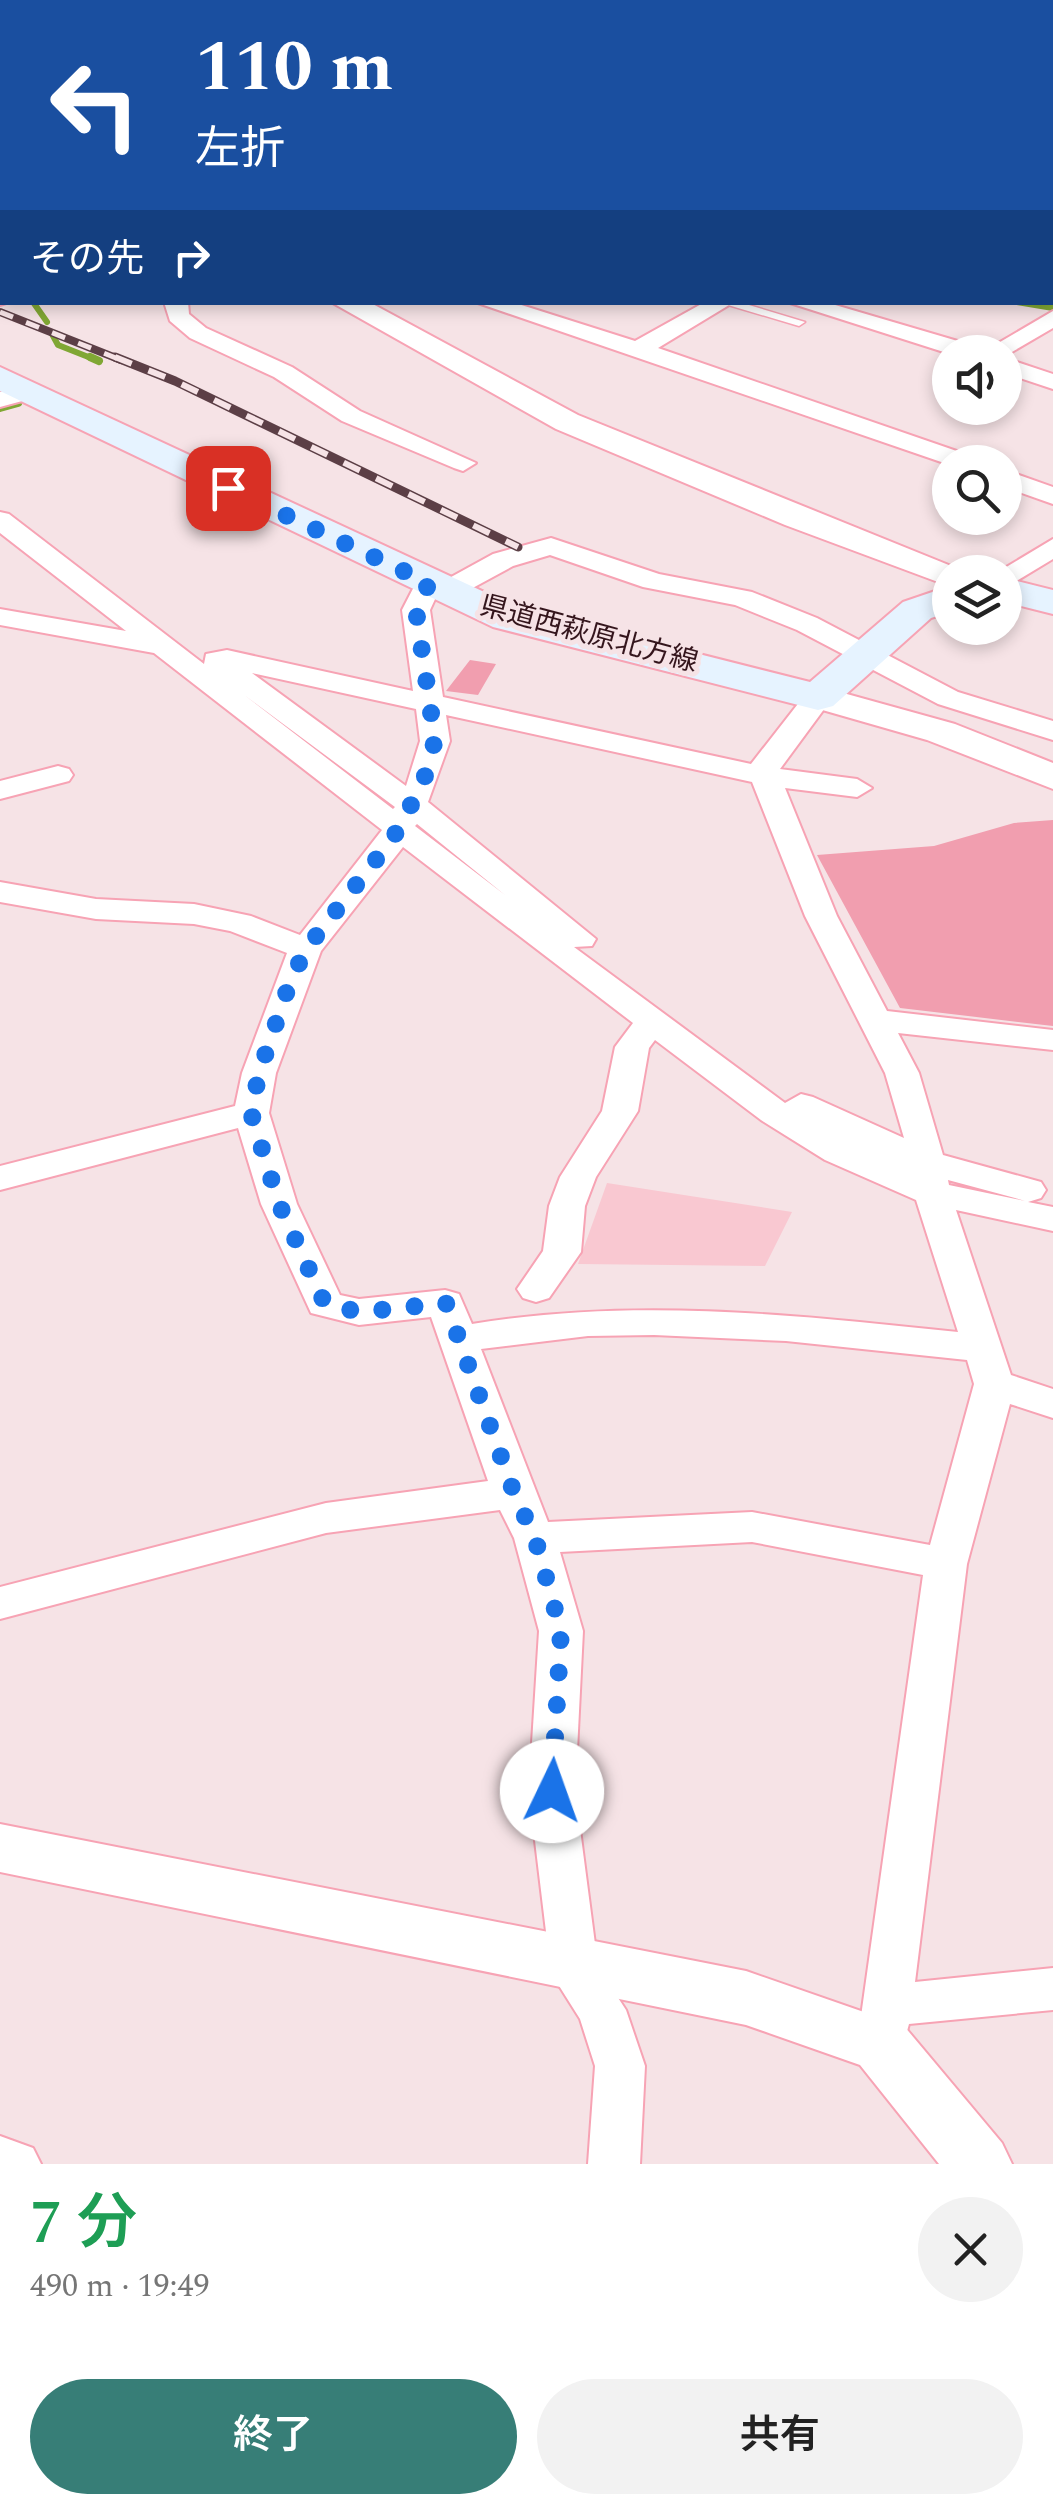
<!DOCTYPE html>
<html lang="ja">
<head>
<meta charset="utf-8">
<style>
  body { margin:0; font-family:Spectral,"Noto Sans JP",serif; background:#f2f2f2; color:#222; height:100vh; display:flex; flex-direction:column; font-size:38px; white-space:nowrap }
  * { box-sizing:border-box; margin:0 }
  p { font-size:32px; color:#767676 }
  .icon { flex:none; width:55px; height:55px; fill:none; stroke:currentColor; stroke-width:2; stroke-linecap:round; stroke-linejoin:round }
  .map { position:relative; height:2164px; overflow:hidden }
  .panel { display:flex; flex-direction:column; background:#fff; flex:1 }
  .panel>* { flex:none }
  .guide { position:absolute; left:0px; top:0px; width:1055px; height:305px; box-shadow:0 5px 15px #0003; background:#1a4fa0; color:#fff; overflow:hidden }
  .fabs { position:absolute; left:932px; top:335px; display:grid; gap:20px }
  .fabs a { display:grid; place-items:center; width:90px; height:90px; border-radius:50%; background:#fff; box-shadow:0 5px 15px #0003; font-size:50px }
  .pin { position:absolute; display:grid; place-items:center; width:85px; height:85px; color:#fff; margin:-42px; border-radius:20px; box-shadow:0 5px 15px #0006 }
  .me { position:absolute; width:110px; margin:-55px; rotate:3deg; stroke-linejoin:round; filter:drop-shadow(0 0 8px #0008) }
  .turn { display:flex; align-items:center; gap:35px; height:210px; padding:0 30px; font-size:45px }
  .turn .icon { width:130px; height:130px; stroke-width:2.5 }
  .turn b { display:block; font-size:70px; line-height:85px }
  .then { display:flex; align-items:center; height:95px; padding:0 30px; background:#0003; gap:20px; font-size:38px }
  .round { display:grid; place-items:center; flex:none; width:105px; height:105px; border-radius:52px; background:#f2f2f2 }
  .head { display:flex; align-items:center; justify-content:space-between; height:170px; padding:0 30px }
  h1 { font-size:60px; font-weight:600; line-height:75px; color:#1e9e55 }
  .primary-button { display:flex; gap:20px; margin-top:auto; padding:20px 30px }
  .primary-button a { flex:1; height:115px; border-radius:60px; background:#377e77; color:#fff; font-size:40px; font-weight:600; line-height:115px; text-align:center }
  .primary-button a+a { background:#f2f2f2; color:#222 }
  .map>svg:first-child { display:block }
</style>
</head>
<body>
<div class="map">
<svg width="1053" height="2164" viewBox="0 0 1053 2164">
  <rect width="100%" height="100%" fill="#f6e3e6"/>
  <path fill="#f9c8d1" d="M475 0H854L866 2H488Z
    M607 1183 792 1212 765 1266 578 1264Z"/>
  <g fill="none" stroke-linecap="round" stroke-linejoin="round">
    <path stroke="#80a734" stroke-width="6" d="M33 302 47 322
      M1017 302 1053 308
      M52 334 58 345 96 360"/>
    <path stroke="#80a734" stroke-width="8" d="M90 357 99 361
      M0 408 18 403"/>
  </g>
  <path fill="#f19eaf" d="M470 660 496 664 478 695 446 691Z
    M1053 820V1026L900 1008 817 855 934 846 1014 823Z"/>
  <g fill="none" stroke-linecap="round" stroke-linejoin="round">
    <defs>
      <path id="service" d="M718 302H739L805 322 799 326Z"/>
      <path id="minor" d="M38 0H56V2H38Z
        M203 0H225L226 2H204Z
        M402 0H430L431 2H403Z
        M0 108H2V120H0Z
        M1052 129H1053V141H1052Z
        M1052 170H1053V182H1052Z
        M1053 194V208H1052V195Z
        M0 230 2 231V256L0 255Z
        M2 290V302H9L0 305Z
        M164 302H188L189 314 206 328 292 367 360 411 476 463 463 471 454 468 342 421 274 377 190 338 170 321Z
        M475 302H512L635 341 705 302H734L658 348 974 457 978 462 950 465Z
        M787 302H825L978 347 981 352 950 354Z
        M1053 311V328L1005 356V352H983Z
        M1005 358 1053 374V389L1005 373Z
        M28 385 37 387 40 392 37 397 0 407V392Z
        M1005 470 1053 487V504L1005 487Z
        M0 512 9 514 204 664 206 654 227 650 413 691 402 610 419 577 429 575 442 582 493 554 551 538 659 574 752 592 817 618 958 692 1053 721V740L938 704 797 630 735 605 643 587 550 555 513 566 456 597H436L430 610 443 697 751 764 808 691H828L833 697 780 769 857 779 872 788 857 797 785 788 837 916 887 1011 1053 1030V1050L898 1033 919 1073 943 1155 1041 1182 1046 1190 1041 1198 1028 1202 1053 1207V1231L956 1210 1011 1375 1053 1389V1418L1010 1404 967 1564 915 1982 1053 1968V2010L909 2024 899 2060 882 2066 865 2060 857 2045 923 1575 752 1542 560 1552 583 1631 575 1791 598 1967 626 2010 645 2066 640 2164H588L595 2066 580 2019 551 1973 529 1791 539 1631 514 1538 500 1510 326 1533 0 1619V1587L326 1503 488 1481 431 1317 359 1325 311 1313 261 1204 238 1128 0 1190V1166L235 1106 242 1073 287 953 230 931 194 924 96 919 0 902V882L96 899 194 904 251 916 300 935 382 830 154 653 0 625V609L126 631 0 533ZM252 673 416 709 420 741 406 786ZM243 694 395 807 393 809ZM446 715 752 782 805 916 885 1073 904 1138 813 1097 801 1094 785 1103 574 947 592 946 596 939 428 802 450 741ZM417 824 505 895 415 826ZM403 847 633 1023 615 1047 602 1111 560 1177 549 1206 543 1251 517 1289 523 1298 536 1302 549 1298 581 1252 585 1206 596 1177 638 1111 649 1048 655 1040 761 1120 825 1160 916 1200 958 1332C795 1315 634 1297 472 1324L459 1294 445 1290 359 1299 340 1295 297 1204 269 1113 276 1073 321 951ZM948 1180 1015 1198 1025 1201 949 1185ZM654 1335 786 1341 967 1360 974 1384 930 1545 752 1512 548 1522 481 1349 588 1336Z
        M1053 539V559L1005 588V572H998Z
        M58 766 69 769 73 775 69 781 0 799V781Z
        M0 2136 33 2148 41 2164H0Z"/>
      <path id="tertiary" d="M124 0H148L149 2H125Z
        M331 302H369L578 415 966 572H950V586L938 582 785 525 556 429Z
        M818 686 955 724 1053 763V789L927 740 805 705 799 697 805 689Z
        M0 1824 746 1971 904 2026 1002 2143 1012 2164H939L860 2065 746 2025 0 1872Z"/>
      <path id="secondary" d="M0 367 521 609 810 682 903 602 950 586V612L931 618 833 706 818 710 493 627 0 391Z
        M1005 578 1053 590V614L1005 602Z"/>
    </defs>
    <use href="#service" stroke="#f7a3b4" stroke-width="3"/>
    <use href="#minor" stroke="#f7a3b4" stroke-width="4"/>
    <use href="#tertiary" stroke="#f7a3b4" stroke-width="4"/>
    <use href="#secondary" stroke="#f7a3b4" stroke-width="4"/>
    <path stroke="#9b8287" stroke-width="4" stroke-dasharray="5 2.5" stroke-linecap="butt" d="M626 0 642 2"/>
    <use href="#service" fill="#fff" fill-rule="evenodd"/>
    <use href="#minor" fill="#fff" fill-rule="evenodd"/>
    <use href="#tertiary" fill="#fff" fill-rule="evenodd"/>
    <use href="#secondary" fill="#e6f3ff" fill-rule="evenodd"/>
    <defs>
      <path id="rail-far1" d="M0 312 121 360"/>
      <path id="rail" d="M115 357 175 381 518 547"/>
    </defs>
    <use href="#rail-far1" stroke="#5c3f46" stroke-width="8"/>
    <use href="#rail" stroke="#5c3f46" stroke-width="9"/>
    <use href="#rail-far1" stroke="#f6e3e6" stroke-width="5" stroke-dasharray="14" stroke-linecap="butt"/>
    <use href="#rail" stroke="#f6e3e6" stroke-width="6" stroke-dasharray="18" stroke-linecap="butt"/>
  </g>
  <g fill="none" stroke-linecap="round" stroke-linejoin="round">
    <path stroke="#1a73e8" stroke-width="18" stroke-dasharray="0 32.4" d="M228 488 429 583 416 610 435 740 423 783 393 838 306 949 290 982 259 1073 251 1113 279 1204 325 1304 360 1312 446 1303 514 1493 535 1538 561 1631 552 1791"/>
  </g>
  <g text-anchor="middle" dominant-baseline="central" stroke-width="10" stroke-linejoin="round" paint-order="stroke">
    <g font-size="28" fill="#34151c" stroke="#f6e3e6">
      <text transform="translate(589 634) rotate(15)">県道西萩原北方線</text>
    </g>
  </g>
</svg>
<div class="fabs">
<a><svg class="icon" aria-label="sound" viewBox="0 0 24 24"><path d="M4 9h4l5-4v14l-5-4H4zM17 9q2 3 0 6"/></svg></a>
<a><svg class="icon" aria-label="search" viewBox="0 0 24 24"><circle cx="10" cy="10" r="6"/><path d="M15 15l6 6"/></svg></a>
<a><svg class="icon" aria-label="layers" viewBox="0 0 24 24"><path d="M12 4l9 5-9 5-9-5zM3 14l9 5 9-5"/></svg></a>
</div>
<div class="pin" style="left:228px;top:488px;background:#d93025"><svg class="icon" aria-label="arrive" viewBox="0 0 24 24"><path d="M6 21V4h12l-3 4 3 4H6"/></svg></div>
<svg class="me" style="left:552px;top:1791px" viewBox="-20 -20 40 40"><circle r="19" fill="#fff"/><path d="M0-13L10 11 0 6-10 11z" fill="#1a73e8"/></svg>
<div class="guide">
<div class="turn"><svg class="icon" aria-label="left" viewBox="0 0 24 24"><path d="M17 20v-9H6M10 6l-5 5 5 5"/></svg><div><b>110 m</b>左折</div></div>
<div class="then">その先<svg class="icon" aria-label="right" viewBox="0 0 24 24"><path d="M7 20v-9h11M14 6l5 5-5 5"/></svg></div>
</div>
</div>
<section class="panel">
<div class="head"><div><h1>7 分</h1><p>490 m · 19:49</p></div><a class="round"><svg class="icon" aria-label="close" viewBox="0 0 24 24"><path d="M6 6l12 12M18 6L6 18"/></svg></a></div>
<div class="primary-button"><a>終了</a><a>共有</a></div>
</section>
</body>
</html>
